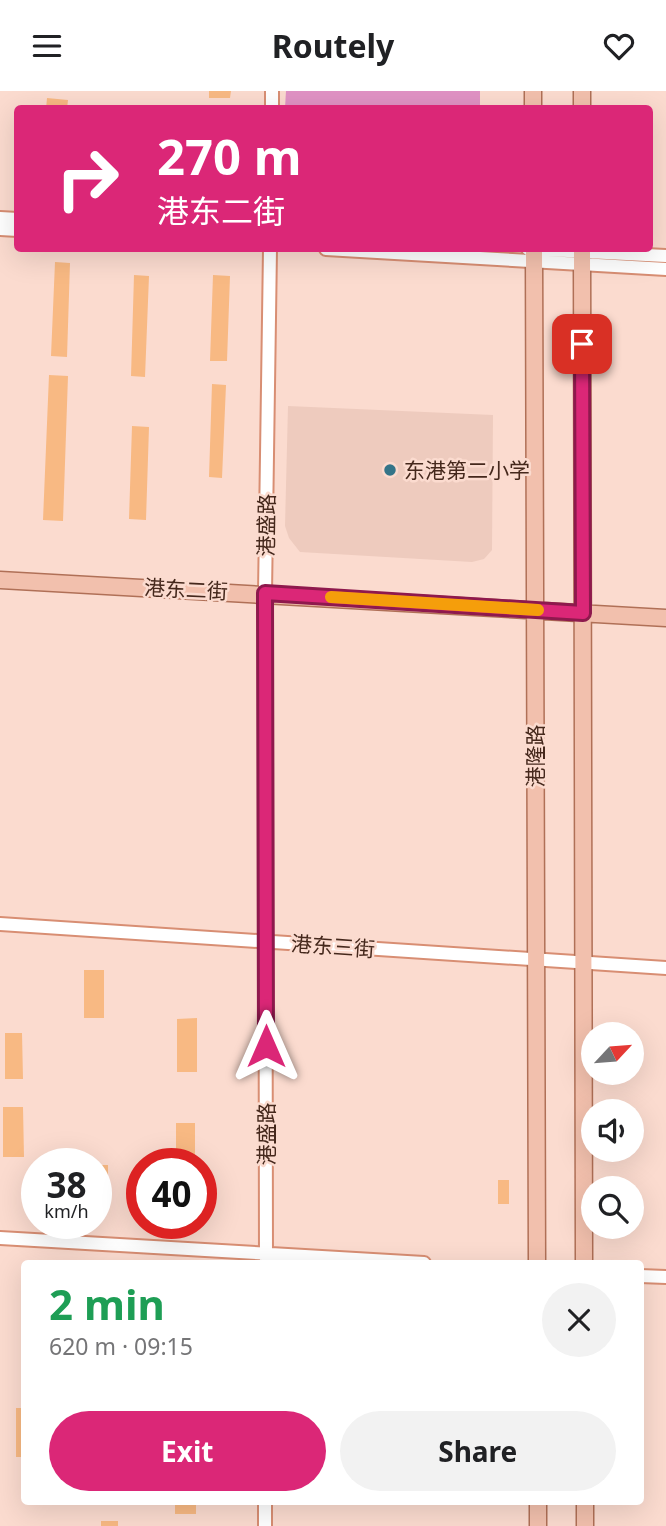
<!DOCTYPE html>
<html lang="en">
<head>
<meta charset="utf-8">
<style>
  body { margin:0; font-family:"Noto Sans","Noto Sans SC",sans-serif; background:#f2f2f2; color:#202124; height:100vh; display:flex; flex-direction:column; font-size:26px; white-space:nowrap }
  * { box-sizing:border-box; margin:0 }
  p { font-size:23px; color:#757577 }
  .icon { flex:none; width:38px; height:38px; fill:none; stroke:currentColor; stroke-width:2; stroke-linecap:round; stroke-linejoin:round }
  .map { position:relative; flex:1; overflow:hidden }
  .drawer { position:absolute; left:21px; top:1169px; width:623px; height:245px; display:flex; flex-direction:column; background:#fff; border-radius:7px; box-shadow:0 7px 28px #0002 }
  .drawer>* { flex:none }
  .top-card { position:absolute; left:14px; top:14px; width:639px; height:147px; border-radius:7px; box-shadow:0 7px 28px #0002; background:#db2777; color:#fff; overflow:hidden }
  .needle { width:46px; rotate:64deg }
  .buttons { position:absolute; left:581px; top:931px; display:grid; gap:14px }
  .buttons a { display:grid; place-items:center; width:63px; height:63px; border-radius:50%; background:#fff; box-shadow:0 7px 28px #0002; font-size:35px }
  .speed { position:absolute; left:21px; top:1057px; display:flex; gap:14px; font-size:35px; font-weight:700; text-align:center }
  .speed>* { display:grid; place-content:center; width:91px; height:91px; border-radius:50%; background:#fff; box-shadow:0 7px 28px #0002; line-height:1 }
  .speed small { font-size:18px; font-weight:400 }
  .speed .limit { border:10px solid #d22; background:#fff; color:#111 }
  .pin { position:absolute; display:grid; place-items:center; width:60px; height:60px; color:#fff; margin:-30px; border-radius:14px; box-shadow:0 4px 10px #0006 }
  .me { position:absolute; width:77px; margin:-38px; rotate:0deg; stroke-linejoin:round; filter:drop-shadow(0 0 5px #0008) }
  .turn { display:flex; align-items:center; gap:24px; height:147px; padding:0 28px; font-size:32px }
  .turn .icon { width:91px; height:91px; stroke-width:2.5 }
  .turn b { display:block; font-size:49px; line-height:60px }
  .round { display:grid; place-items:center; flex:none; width:74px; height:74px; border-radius:37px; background:#f2f2f2 }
  .summary { display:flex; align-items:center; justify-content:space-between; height:119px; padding:0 28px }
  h1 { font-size:42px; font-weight:700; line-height:52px; color:#1e9e55 }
  .action { display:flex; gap:14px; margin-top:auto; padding:14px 28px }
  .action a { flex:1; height:80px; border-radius:42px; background:#db2777; color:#fff; font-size:28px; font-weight:700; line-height:80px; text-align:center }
  .action a+a { background:#f2f2f2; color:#202124 }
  header { display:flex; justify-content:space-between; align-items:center; height:91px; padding:0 28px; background:#fff; font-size:32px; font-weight:700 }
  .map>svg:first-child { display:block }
</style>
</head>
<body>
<header><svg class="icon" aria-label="menu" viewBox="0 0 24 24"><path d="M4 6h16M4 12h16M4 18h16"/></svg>Routely<svg class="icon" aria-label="heart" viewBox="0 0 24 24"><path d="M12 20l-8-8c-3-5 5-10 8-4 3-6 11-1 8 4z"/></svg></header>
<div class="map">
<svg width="666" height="1435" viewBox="0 0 666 1435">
  <rect width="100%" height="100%" fill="#fbdbcf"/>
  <path fill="#eecbbe" d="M288 315 493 324 492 459 484 468 472 471 300 461 289 447 285 435Z"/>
  <path fill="#e092c4" d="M286 0H480V17H285Z"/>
  <path fill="#f8b983" d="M209 0H231L230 7H209Z
    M47 7 68 9 67 18H46Z
    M55 171 70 172 67 266 51 265Z
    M134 184 149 185 145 286 131 285Z
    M213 184 230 185 227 270H210Z
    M49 284 68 285 63 430 43 429Z
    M212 293 226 294 222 387 209 386Z
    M132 335 149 336 146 429 129 428Z
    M84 879H104V927H84Z
    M197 927V981H177V928Z
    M5 942H22L23 988H5Z
    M3 1016H23L24 1066H3Z
    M176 1032H195V1073H176Z
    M96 1074H108V1121H96Z
    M498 1089H509V1113H498Z
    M16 1317H24V1366H16Z
    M175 1410H196V1423H175Z
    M101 1430H118V1435H101Z"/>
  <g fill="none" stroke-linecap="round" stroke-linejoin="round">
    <defs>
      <path id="minor" d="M272 18V0
        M0 127 18 128
        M0 138 18 139
        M326 158 666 178
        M528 158 666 165
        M0 833 666 877
        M0 1147 424 1172
        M266 1172 265 502 270 158
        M640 1185 666 1186
        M265 1435V1410"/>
      <path id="major" d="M533 0V18
        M582 0V18
        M534 158 537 1172
        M582 158 584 1172
        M0 489 666 527
        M538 1410V1435
        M585 1410V1435"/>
    </defs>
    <use href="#minor" stroke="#d88e73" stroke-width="16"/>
    <use href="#major" stroke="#b07057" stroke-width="19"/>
    <use href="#minor" stroke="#fff" stroke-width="12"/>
    <use href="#major" stroke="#f2c0ad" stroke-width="16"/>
  </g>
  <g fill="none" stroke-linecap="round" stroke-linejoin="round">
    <defs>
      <path id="route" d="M266 955 265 502 583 522 582 253"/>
    </defs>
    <use href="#route" stroke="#8e194d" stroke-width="18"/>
    <use href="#route" stroke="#db2777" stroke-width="12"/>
    <path stroke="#f59e0b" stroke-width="12" d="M331 506 538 519"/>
  </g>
  <circle fill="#347488" stroke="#fbdbcf" stroke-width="2.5" cx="390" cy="379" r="7"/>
  <g text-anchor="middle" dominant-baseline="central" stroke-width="5" stroke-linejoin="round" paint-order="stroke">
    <g font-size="21" fill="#45281c" stroke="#fbdbcf" text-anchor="start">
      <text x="404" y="379">东港第二小学</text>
    </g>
    <g font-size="21" fill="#45281c" stroke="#fbdbcf">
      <text transform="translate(266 434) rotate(-89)">港盛路</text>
      <text transform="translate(186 498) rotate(3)">港东二街</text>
      <text transform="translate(535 665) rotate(-90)">港隆路</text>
      <text transform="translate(333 855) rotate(4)">港东三街</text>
      <text transform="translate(266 1043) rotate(-90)">港盛路</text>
    </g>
  </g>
</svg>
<div class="buttons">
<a><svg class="needle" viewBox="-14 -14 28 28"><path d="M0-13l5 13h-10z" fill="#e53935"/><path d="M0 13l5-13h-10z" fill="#757577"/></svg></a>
<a><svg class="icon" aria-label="sound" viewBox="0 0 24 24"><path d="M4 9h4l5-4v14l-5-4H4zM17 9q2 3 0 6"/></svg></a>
<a><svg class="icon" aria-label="search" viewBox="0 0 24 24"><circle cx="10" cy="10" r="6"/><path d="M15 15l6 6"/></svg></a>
</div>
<div class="speed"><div>38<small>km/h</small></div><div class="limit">40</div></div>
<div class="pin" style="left:582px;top:253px;background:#d93025"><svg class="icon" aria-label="arrive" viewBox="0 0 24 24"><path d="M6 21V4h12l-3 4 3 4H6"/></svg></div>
<svg class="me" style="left:266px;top:955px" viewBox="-20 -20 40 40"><path d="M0-17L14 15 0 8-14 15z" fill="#db2777" stroke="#fff" stroke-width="4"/></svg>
<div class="top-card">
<div class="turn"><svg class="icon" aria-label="right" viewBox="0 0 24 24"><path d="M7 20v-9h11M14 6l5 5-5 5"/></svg><div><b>270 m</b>港东二街</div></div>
</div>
<section class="drawer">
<div class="summary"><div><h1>2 min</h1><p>620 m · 09:15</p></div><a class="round"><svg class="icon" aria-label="close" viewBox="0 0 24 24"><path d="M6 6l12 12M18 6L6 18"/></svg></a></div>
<div class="action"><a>Exit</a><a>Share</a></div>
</section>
</div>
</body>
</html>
